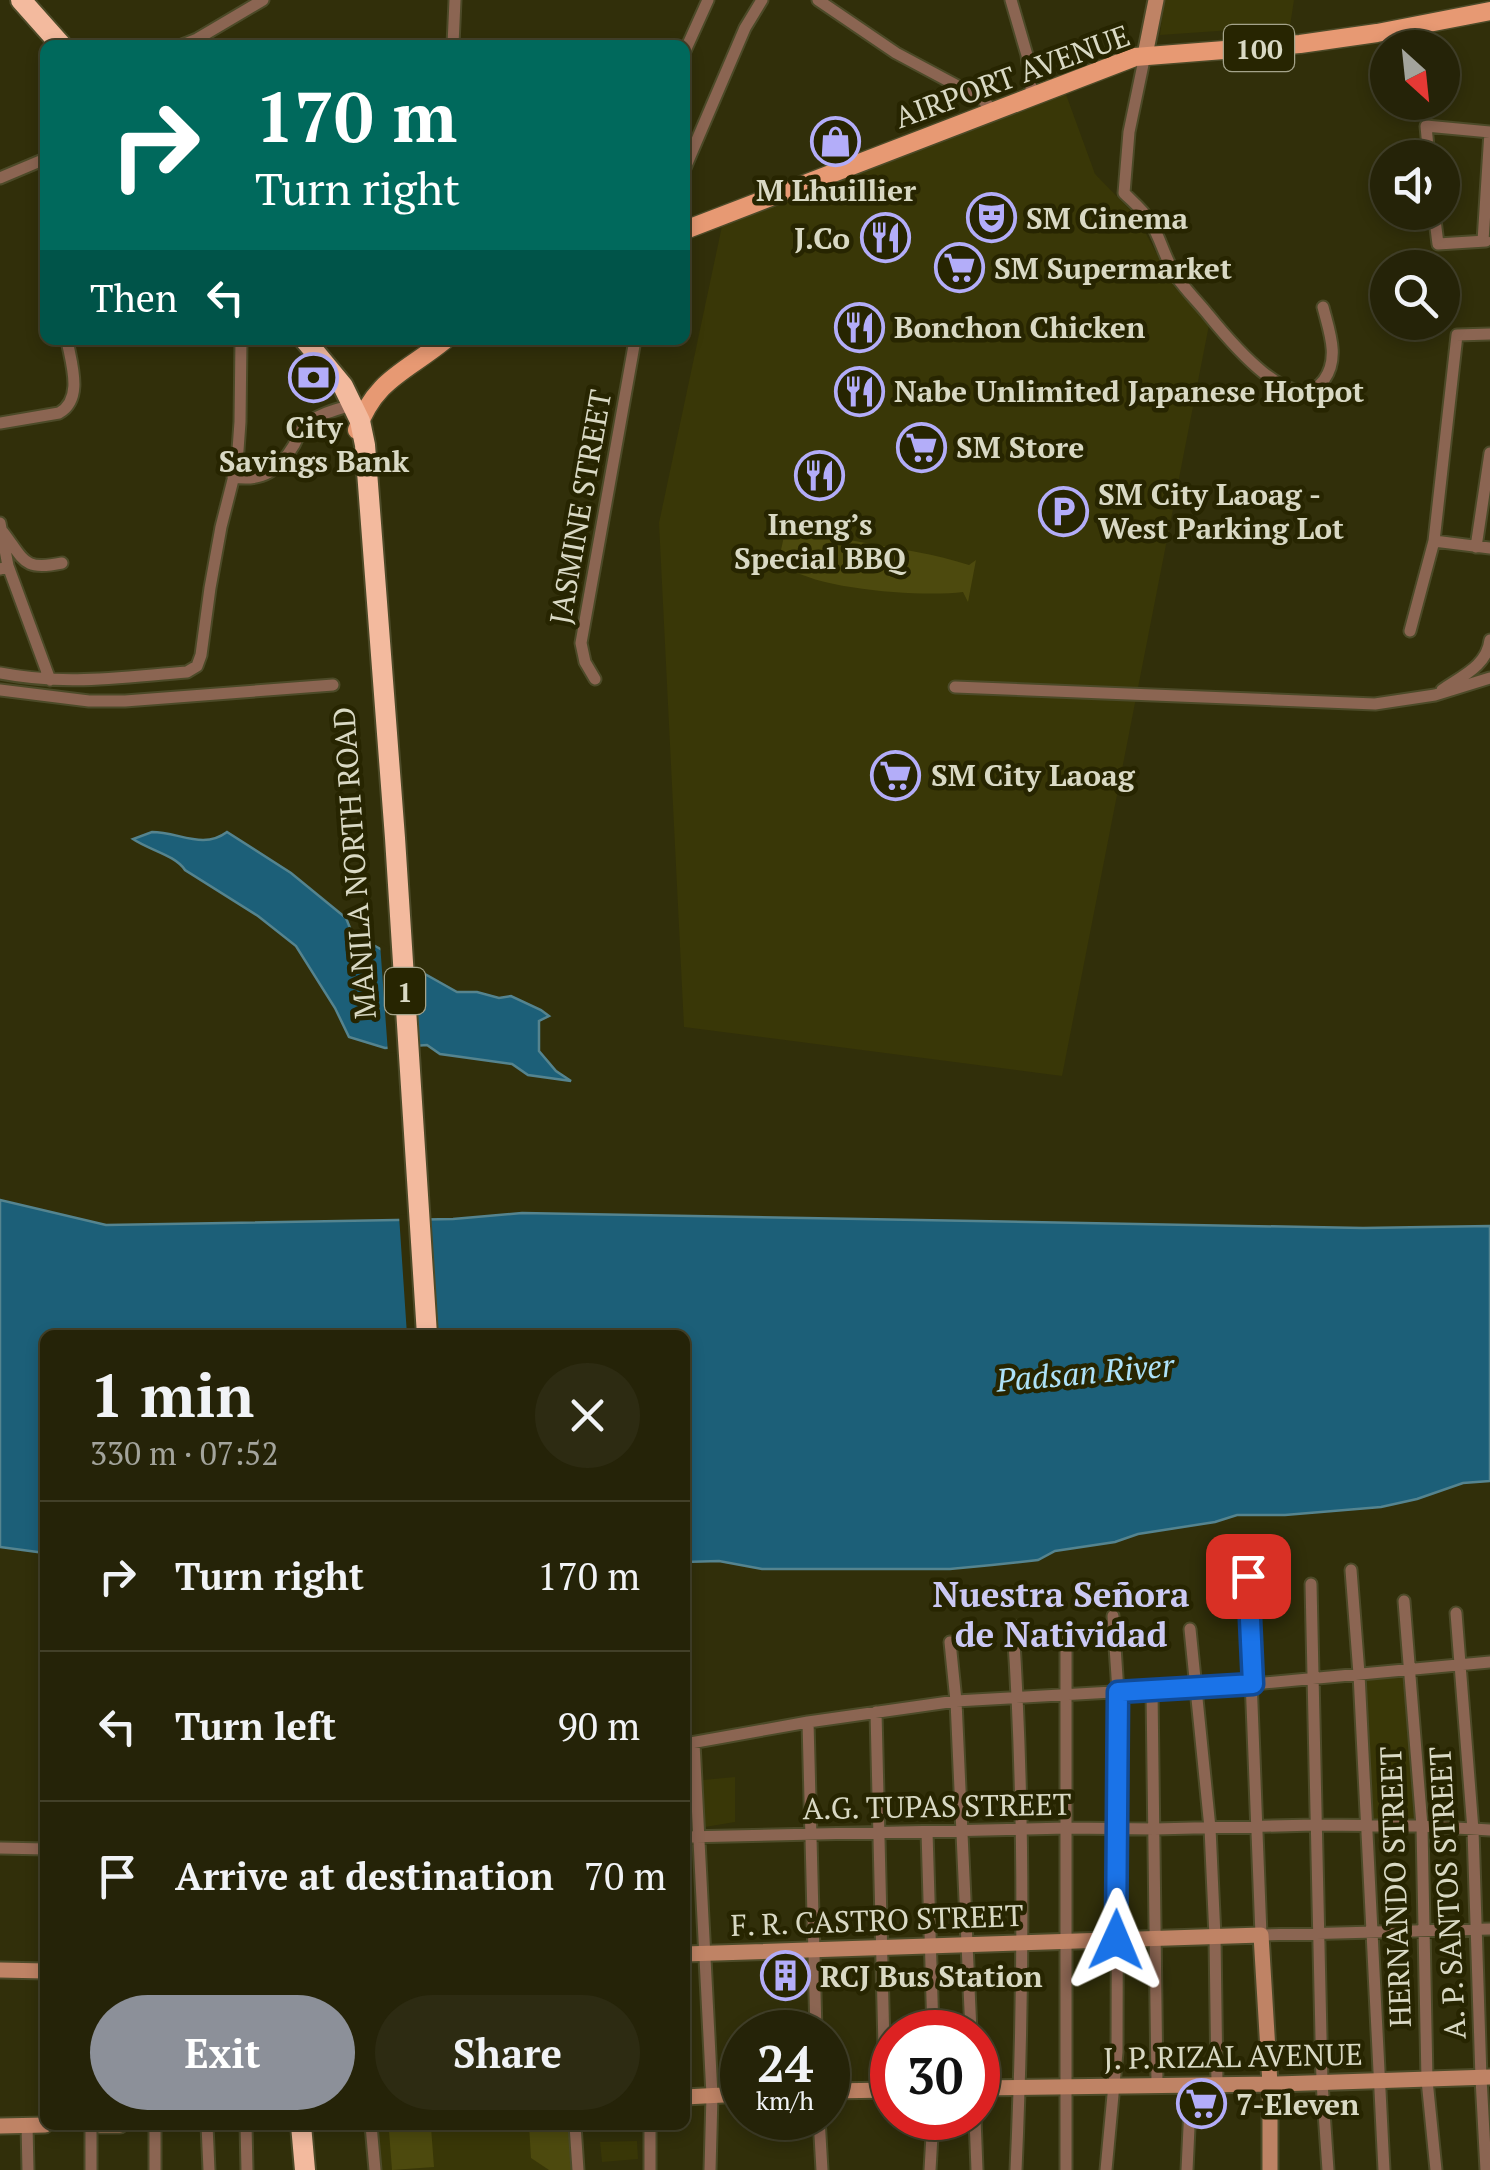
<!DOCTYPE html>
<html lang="en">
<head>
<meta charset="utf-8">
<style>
  body { margin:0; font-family:"PT Serif",serif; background:#2d2b12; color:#f1f3f6; height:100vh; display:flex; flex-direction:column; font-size:38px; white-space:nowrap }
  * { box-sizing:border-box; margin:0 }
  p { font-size:32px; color:#a3a49c }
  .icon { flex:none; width:55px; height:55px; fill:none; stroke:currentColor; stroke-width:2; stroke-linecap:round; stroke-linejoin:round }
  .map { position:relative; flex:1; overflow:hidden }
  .drawer { position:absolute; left:40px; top:1330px; width:650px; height:800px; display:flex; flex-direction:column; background:#252308; border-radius:15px; box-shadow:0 5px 15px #0003,0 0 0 2px #424029 }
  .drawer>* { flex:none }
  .banner { position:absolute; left:40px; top:40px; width:650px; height:305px; border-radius:15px; box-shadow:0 5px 15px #0003,0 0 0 2px #424029; background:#00695c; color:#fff; overflow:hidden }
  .needle { width:65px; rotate:153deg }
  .tools { position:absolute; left:1370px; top:30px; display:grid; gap:20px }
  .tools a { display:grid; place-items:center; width:90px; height:90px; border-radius:50%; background:#252308; box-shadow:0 5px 15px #0003,0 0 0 2px #424029; font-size:50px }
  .speed { position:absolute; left:720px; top:2010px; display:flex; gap:20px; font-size:50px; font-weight:700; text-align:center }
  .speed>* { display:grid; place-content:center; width:130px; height:130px; border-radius:50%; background:#252308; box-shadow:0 5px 15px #0003,0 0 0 2px #424029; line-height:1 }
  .speed small { font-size:25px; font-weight:400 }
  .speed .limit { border:15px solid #d22; background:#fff; color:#111 }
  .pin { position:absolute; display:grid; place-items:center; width:85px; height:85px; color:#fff; margin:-42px; border-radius:20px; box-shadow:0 5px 15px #0006 }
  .me { position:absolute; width:110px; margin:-55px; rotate:1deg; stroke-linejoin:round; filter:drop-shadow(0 0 8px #0008) }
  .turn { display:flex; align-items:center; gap:35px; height:210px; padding:0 50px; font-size:45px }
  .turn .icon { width:130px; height:130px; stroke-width:2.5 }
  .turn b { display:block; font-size:70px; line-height:85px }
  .then { display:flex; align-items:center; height:95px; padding:0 50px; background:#0003; gap:20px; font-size:38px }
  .round { display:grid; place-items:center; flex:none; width:105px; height:105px; border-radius:52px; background:#2d2b12 }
  .overview { display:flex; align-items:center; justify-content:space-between; height:170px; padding:0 50px }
  h1 { font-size:60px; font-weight:700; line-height:75px }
  .action { display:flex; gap:20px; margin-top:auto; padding:20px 50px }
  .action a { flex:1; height:115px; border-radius:60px; background:#8c9099; color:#fff; font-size:40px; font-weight:700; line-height:115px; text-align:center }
  .action a+a { background:#2d2b12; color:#f1f3f6 }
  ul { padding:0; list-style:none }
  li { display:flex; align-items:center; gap:30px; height:150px; padding:0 50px; border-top:2px solid #424029 }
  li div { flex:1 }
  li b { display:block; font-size:38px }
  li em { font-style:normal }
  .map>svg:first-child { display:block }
</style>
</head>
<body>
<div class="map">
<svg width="1490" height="2170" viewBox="0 0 1490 2170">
  <rect width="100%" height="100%" fill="#312f0a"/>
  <path fill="#393707" d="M1164 0H1294L1290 26 1160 35Z
    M1064 89 1095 174 1137 217 1174 286 1209 325 1062 1076 684 1027 659 523 722 226Z
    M1405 1674 1420 1820 1369 1821 1364 1678Z
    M735 1777V1822L705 1827 703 1780Z
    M40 1988H45V2113H43Z
    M375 2125H573L574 2170H379Z
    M637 2141 638 2159 602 2162 600 2142Z"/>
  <path fill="#4d4a0e" d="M786 527 794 537C818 534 842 539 866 543 901 549 935 554 969 565L976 560 968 602 963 592C923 597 821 590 789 568L776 573Z
    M529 2125H569L572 2170H549L531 2158Z
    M431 2127 434 2167 392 2170 389 2131Z"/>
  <path fill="#1c5f78" stroke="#55848f" stroke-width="2.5" d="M152 832C179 832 203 850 227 832L291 873 346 918 352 933 457 992H477L499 998 511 996 541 1010 549 1016 539 1021V1051L556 1071 571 1081 528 1075 512 1064 440 1054 427 1045 385 1048 349 1037 335 1008 296 946 258 916 185 870C175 855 149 850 133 839Z
    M0 1200 106 1225 453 1219 522 1213 1363 1228 1490 1226V1481L1463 1483 1417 1499 1381 1507 1285 1515H1237L1215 1522 1138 1534 1115 1542 1055 1551 1038 1560 992 1565 950 1569H762L719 1561 685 1562V1335H45V1553L0 1547Z"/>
  <path fill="#312f0a" d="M380 943 410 960 416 1051 388 1053Z
    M428 1214 436 1335H407L399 1215Z"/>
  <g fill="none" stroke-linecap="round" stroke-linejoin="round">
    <defs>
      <path id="street" d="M818 0 896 53 982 99 993 111
        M1011 0 1027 55 1032 96
        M182 45 197 39 263 0
        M453 45 455 0
        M685 51 708 0
        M1145 55 1129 132 1124 193C1133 202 1143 210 1150 221 1161 239 1165 259 1176 276 1185 289 1196 300 1206 312 1224 334 1293 422 1324 380 1340 358 1329 331 1323 307
        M1429 158 1426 126 1490 132
        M685 168 745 28 762 0
        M0 178 45 159
        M1434 212 1438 244 1486 241
        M1483 241 1490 132
        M0 423 59 413C84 399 71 363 67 340
        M233 477C263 482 279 470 294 445 298 437 300 429 307 424 317 415 332 411 345 407
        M0 523 8 566 0 569
        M3 532C25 561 23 571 62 563
        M1434 541 1490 548
        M1476 547 1490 453
        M8 566 50 680
        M1410 631 1434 541 1457 335 1490 334
        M0 673C66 686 121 677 187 672L197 666 201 655 210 588 221 527 237 464 240 422 241 340
        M595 679 585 662 581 643 635 340
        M955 687 1375 704 1435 695 1490 678
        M0 690 89 701H125L333 685
        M1442 690C1462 676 1487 666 1490 640
        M1351 1570 1359 1674 1384 2170
        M1247 1576 1261 1935 1490 1929
        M1311 1584 1322 2082 1328 2170
        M1404 1601 1422 1826 1427 2080 1436 2170
        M1456 1613 1473 1830 1481 2078 1486 2170
        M1013 1626C1025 1808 1024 1989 1016 2170
        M1190 1629 1210 1828 1215 1937 1217 2084
        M1066 1630V2170
        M950 1642 956 1701 971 2032
        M1152 1690 1157 2085
        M876 1712 885 2090
        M808 1722 816 2032
        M694 1743 712 2095 710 2170
        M685 1744 808 1722 956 1701 1253 1684 1490 1662
        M927 1832 933 2032
        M685 1837 1067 1828 1155 1829 1315 1825 1422 1826 1490 1830
        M0 1848 45 1849
        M819 2118 822 2170
        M975 2118 977 2170
        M27 2125 28 2170
        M155 2125V2170
        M207 2125 209 2170
        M246 2125 247 2170
        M371 2125 375 2170
        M575 2125 578 2170
        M91 2170V2125
        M650 2170V2125
        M930 2170 933 2118
        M1106 2170 1117 2052 1118 1692 1113 1616
        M1187 2170 1191 2085"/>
      <path id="secondary" d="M1145 55 1156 0
        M685 1954 1261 1935 1270 2084V2170
        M0 1970 45 1971
        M978 2088 1277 2084 1490 2077
        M828 2091 892 2090
        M685 2097 742 2094
        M100 2125H120
        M0 2126 45 2125"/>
      <path id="primary" d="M685 230 1135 57 1300 44 1377 33 1490 11
        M357 430C375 379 406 372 445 340"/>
      <path id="highway" d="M21 0 61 45
        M305 340 343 386 360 421 365 445 395 838 427 1335
        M301 2125 305 2170"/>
    </defs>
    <use href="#street" stroke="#4c4a28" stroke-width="15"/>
    <use href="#secondary" stroke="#4c4a28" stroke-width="19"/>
    <use href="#primary" stroke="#4c4a28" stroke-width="21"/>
    <use href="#highway" stroke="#4c4a28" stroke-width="24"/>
    <use href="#street" stroke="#8b6552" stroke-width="11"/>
    <use href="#secondary" stroke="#bf8365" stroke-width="15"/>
    <use href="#primary" stroke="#e79973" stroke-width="18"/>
    <use href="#highway" stroke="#f3ba9e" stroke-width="20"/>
  </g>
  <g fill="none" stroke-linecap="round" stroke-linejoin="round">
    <defs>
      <path id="route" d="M1116 1940 1118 1692 1253 1684 1248 1576"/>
    </defs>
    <use href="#route" stroke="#114b97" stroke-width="25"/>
    <use href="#route" stroke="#1a73e8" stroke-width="18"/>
  </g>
  <defs>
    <symbol id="shop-ring" viewBox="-11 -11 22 22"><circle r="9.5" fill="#272501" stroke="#b3adf9" stroke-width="1.5"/><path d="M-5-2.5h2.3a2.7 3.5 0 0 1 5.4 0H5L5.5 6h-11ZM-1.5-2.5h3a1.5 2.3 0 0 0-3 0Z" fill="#b3adf9"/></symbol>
    <symbol id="theatre-ring" viewBox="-11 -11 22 22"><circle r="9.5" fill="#272501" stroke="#b3adf9" stroke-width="1.5"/><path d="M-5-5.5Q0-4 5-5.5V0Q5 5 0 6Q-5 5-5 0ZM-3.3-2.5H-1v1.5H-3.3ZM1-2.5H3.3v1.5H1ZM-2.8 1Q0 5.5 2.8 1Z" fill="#b3adf9"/></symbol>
    <symbol id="restaurant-ring" viewBox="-11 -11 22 22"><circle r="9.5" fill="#272501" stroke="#b3adf9" stroke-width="1.5"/><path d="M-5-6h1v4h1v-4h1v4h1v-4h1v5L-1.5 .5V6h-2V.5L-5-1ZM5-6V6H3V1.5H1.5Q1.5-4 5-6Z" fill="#b3adf9"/></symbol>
    <symbol id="supermarket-ring" viewBox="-11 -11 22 22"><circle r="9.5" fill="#272501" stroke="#b3adf9" stroke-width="1.5"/><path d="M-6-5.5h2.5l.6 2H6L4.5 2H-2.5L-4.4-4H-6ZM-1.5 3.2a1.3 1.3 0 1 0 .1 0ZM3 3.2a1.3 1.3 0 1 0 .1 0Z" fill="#b3adf9"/></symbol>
    <symbol id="bank-ring" viewBox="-11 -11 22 22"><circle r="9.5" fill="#272501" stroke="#b3adf9" stroke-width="1.5"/><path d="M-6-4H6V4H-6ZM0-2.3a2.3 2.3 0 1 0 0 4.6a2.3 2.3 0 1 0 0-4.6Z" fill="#b3adf9"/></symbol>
    <symbol id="parking-ring" viewBox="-11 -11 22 22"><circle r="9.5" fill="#272501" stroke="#b3adf9" stroke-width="1.5"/><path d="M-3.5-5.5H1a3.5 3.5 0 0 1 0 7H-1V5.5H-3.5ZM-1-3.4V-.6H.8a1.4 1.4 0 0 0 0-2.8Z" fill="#b3adf9"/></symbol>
    <symbol id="building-ring" viewBox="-11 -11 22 22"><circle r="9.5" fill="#272501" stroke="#b3adf9" stroke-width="1.5"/><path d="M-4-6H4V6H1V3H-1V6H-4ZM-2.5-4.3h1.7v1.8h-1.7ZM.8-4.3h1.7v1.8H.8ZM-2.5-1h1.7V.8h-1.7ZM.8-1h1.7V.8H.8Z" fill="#b3adf9"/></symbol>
  </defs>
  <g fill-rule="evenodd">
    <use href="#shop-ring" x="808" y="114" width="55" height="55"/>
    <use href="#theatre-ring" x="964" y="190" width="55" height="55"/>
    <use href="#restaurant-ring" x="858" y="210" width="55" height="55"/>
    <use href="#supermarket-ring" x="932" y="240" width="55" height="55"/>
    <use href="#restaurant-ring" x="832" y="300" width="55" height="55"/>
    <use href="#bank-ring" x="286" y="350" width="55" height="55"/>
    <use href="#restaurant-ring" x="832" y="364" width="55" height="55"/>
    <use href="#supermarket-ring" x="894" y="420" width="55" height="55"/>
    <use href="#restaurant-ring" x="792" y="448" width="55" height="55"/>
    <use href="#parking-ring" x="1036" y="484" width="55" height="55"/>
    <use href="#supermarket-ring" x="868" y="748" width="55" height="55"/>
    <use href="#building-ring" x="758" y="1948" width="55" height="55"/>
    <use href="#supermarket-ring" x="1174" y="2076" width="55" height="55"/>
  </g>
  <g text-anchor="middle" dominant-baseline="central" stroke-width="9" stroke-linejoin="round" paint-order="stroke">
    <g fill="#272501" stroke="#a4a38a" stroke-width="2.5">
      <rect x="1224" y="25" width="70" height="46" rx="8"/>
      <rect x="385" y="968" width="40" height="46" rx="8"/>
    </g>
    <g font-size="28" font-weight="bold" fill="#d9d9c4">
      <text x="1259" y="48">100</text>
      <text x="405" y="991">1</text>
    </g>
    <g font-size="30" fill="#d9d9c4" stroke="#272501">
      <text transform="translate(1012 76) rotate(-20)">AIRPORT AVENUE</text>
      <text transform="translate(580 507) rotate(-80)">JASMINE STREET</text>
      <text transform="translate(354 863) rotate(-94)">MANILA NORTH ROAD</text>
      <text transform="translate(937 1806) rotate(-1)">A.G. TUPAS STREET</text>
      <text transform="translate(1395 1887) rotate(-92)">HERNANDO STREET</text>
      <text transform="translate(1447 1893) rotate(-93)">A. P. SANTOS STREET</text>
      <text transform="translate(877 1920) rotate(-2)">F. R. CASTRO STREET</text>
      <text transform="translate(1233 2056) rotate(-1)">J. P. RIZAL AVENUE</text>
    </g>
    <g font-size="30" font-weight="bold" fill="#d9d9c4" stroke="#272501" text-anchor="start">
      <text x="836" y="190" text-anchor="middle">M Lhuillier</text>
      <text x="1026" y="218">SM Cinema</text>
      <text x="850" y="238" text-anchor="end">J.Co</text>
      <text x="994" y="268">SM Supermarket</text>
      <text x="894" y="327">Bonchon Chicken</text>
      <text x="894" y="391">Nabe Unlimited Japanese Hotpot</text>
      <text x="314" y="427" text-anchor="middle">City<tspan x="314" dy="34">Savings Bank</tspan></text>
      <text x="956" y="447">SM Store</text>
      <text x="1098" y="494">SM City Laoag -<tspan x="1098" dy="34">West Parking Lot</tspan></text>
      <text x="820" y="524" text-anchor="middle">Ineng’s<tspan x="820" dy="34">Special BBQ</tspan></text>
      <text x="931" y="775">SM City Laoag</text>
      <text x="820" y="1976">RCJ Bus Station</text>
      <text x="1236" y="2104">7-Eleven</text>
    </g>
    <g font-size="32" font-style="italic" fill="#ade2f9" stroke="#272501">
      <text transform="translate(1085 1372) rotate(-5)">Padsan River</text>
    </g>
    <g font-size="35" font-weight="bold" fill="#cbc9f4" stroke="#272501">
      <text x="1061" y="1594">Nuestra Señora<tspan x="1061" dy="40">de Natividad</tspan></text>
    </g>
  </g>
</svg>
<div class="tools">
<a><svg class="needle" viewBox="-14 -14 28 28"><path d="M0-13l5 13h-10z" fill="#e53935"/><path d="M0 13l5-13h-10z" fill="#a3a49c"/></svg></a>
<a><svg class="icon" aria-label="sound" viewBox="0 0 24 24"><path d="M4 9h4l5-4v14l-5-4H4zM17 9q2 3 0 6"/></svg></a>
<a><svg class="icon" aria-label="search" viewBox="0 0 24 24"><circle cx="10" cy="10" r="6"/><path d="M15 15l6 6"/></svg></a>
</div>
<div class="speed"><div>24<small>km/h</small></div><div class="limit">30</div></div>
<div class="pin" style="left:1248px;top:1576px;background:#d93025"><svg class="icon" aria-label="arrive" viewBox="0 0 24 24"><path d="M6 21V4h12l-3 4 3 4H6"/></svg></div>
<svg class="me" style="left:1116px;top:1940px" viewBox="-20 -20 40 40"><path d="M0-17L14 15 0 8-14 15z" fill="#1a73e8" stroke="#fff" stroke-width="4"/></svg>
<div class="banner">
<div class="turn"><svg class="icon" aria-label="right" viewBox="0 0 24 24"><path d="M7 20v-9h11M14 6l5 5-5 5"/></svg><div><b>170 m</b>Turn right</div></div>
<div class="then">Then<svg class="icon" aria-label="left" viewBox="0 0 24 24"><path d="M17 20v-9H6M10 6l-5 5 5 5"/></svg></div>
</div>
<section class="drawer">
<div class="overview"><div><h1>1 min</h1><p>330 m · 07:52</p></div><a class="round"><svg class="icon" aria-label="close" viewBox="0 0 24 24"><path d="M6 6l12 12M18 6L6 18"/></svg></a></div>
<ul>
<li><svg class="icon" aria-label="right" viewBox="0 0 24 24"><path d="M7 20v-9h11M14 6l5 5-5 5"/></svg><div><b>Turn right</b></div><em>170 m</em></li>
<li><svg class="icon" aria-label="left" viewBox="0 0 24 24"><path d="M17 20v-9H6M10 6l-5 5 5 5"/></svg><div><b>Turn left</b></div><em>90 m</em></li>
<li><svg class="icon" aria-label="arrive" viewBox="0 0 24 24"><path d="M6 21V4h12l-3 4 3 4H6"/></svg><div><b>Arrive at destination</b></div><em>70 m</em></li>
</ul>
<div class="action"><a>Exit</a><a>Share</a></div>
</section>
</div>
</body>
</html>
